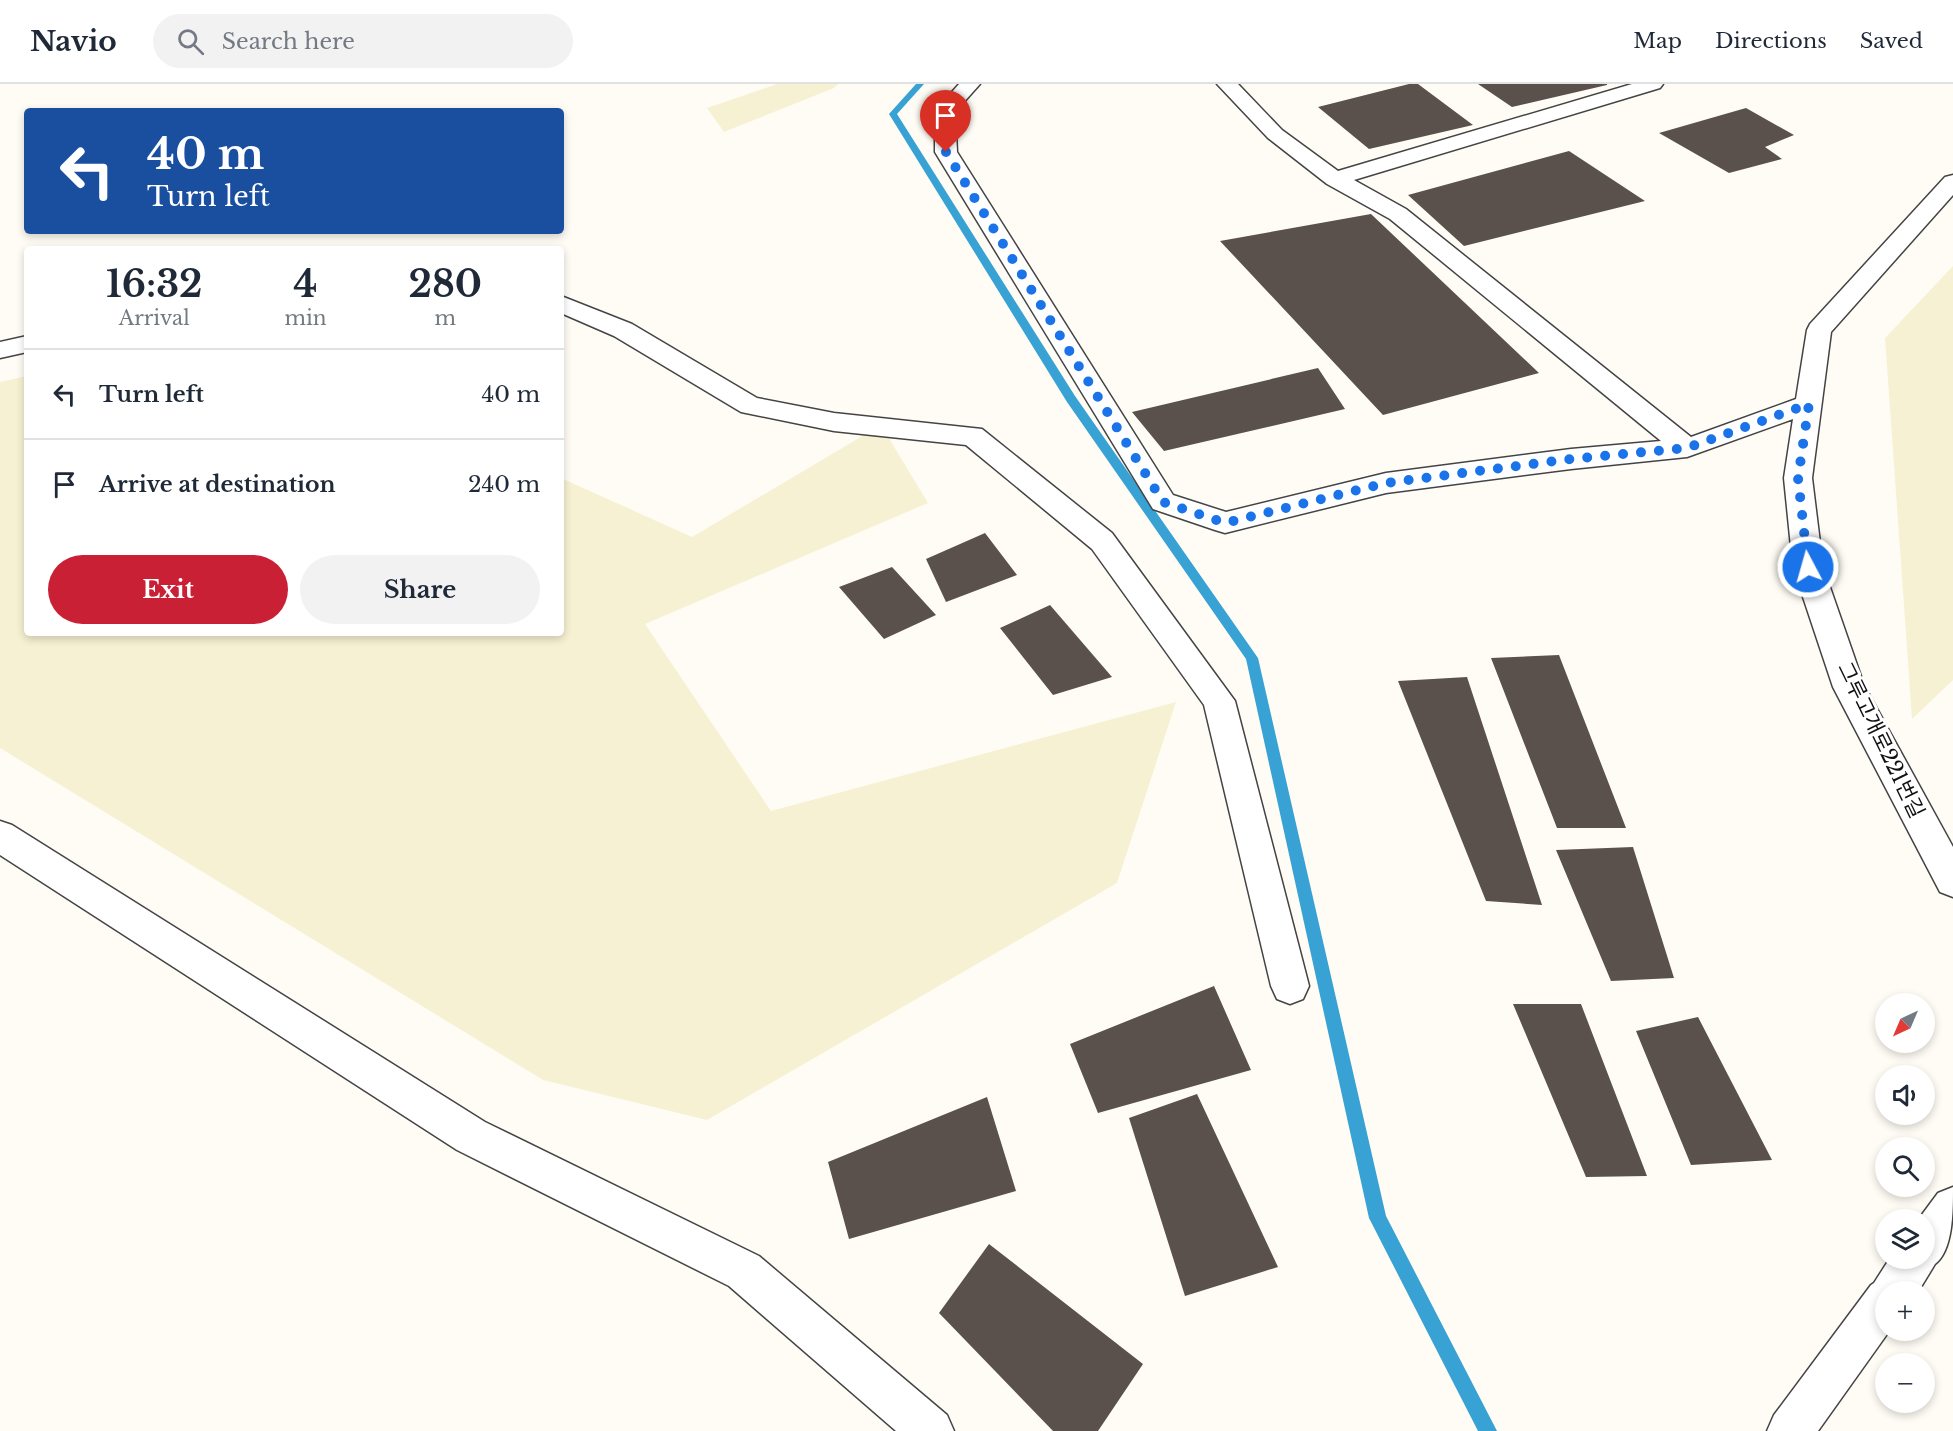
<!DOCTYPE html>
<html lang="en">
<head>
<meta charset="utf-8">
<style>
  body { margin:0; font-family:"Libre Baskerville","Noto Sans KR",serif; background:#f2f2f3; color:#1f2937; height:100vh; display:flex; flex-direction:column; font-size:22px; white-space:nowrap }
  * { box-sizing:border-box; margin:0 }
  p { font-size:20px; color:#747a83 }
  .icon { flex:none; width:33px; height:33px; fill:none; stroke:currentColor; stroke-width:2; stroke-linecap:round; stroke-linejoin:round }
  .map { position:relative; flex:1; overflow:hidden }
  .sheet { position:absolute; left:24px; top:162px; width:540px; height:390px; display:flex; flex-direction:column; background:#fff; border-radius:6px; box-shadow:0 3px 9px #0003 }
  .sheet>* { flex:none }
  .hud { position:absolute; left:24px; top:24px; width:540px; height:126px; border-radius:6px; box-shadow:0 3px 9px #0003; background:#1a4fa0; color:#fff; overflow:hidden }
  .needle { width:39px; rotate:224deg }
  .tools { position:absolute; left:1875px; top:909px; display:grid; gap:12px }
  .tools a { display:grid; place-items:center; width:60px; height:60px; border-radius:50%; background:#fff; box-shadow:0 3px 9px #0003; font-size:30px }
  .pin { position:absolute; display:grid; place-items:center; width:51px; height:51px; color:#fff; margin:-62px -26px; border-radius:50% 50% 50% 0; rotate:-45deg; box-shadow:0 0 6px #0007 }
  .pin .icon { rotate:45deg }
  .me { position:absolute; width:66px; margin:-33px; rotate:354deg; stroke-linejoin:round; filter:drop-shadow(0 0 4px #0008) }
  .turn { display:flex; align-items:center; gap:21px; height:126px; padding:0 24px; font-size:27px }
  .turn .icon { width:78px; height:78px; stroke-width:2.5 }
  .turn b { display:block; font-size:42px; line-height:51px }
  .eta { display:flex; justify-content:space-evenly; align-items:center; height:102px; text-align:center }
  .eta b { font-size:36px; font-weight:800; line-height:42px }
  .cta { display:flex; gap:12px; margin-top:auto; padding:12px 24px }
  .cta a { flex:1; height:69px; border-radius:36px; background:#ca2035; color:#fff; font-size:24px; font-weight:800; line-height:69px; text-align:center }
  .cta a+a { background:#f2f2f3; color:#1f2937 }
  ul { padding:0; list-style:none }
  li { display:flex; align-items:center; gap:18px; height:90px; padding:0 24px; border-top:2px solid #e0e1e3 }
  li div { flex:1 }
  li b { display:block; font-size:22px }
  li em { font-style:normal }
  header { display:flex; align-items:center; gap:36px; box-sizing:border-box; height:84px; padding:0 30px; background:#fff; border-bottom:2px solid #e0e1e3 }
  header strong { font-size:28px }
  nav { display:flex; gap:33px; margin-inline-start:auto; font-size:21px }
  .search { width:420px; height:54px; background:#f2f2f3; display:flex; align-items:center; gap:15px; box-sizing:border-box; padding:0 21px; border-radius:33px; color:#747a83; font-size:22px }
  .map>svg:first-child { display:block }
</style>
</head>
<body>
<header>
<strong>Navio</strong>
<div class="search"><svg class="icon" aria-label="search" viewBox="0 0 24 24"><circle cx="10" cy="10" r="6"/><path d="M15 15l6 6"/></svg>Search here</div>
<nav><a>Map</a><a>Directions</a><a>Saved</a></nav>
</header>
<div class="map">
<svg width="1953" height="1347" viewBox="0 0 1953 1347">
  <rect width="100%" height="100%" fill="#fffcf5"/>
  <path fill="#f7f1d3" d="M777 0H838L834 4 724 48 707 24Z
    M1953 182V596L1912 635 1885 254Z
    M27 292V549H561V394L692 453 881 341 928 419 645 540 771 727 1176 618 1117 799 707 1036 543 996 0 664V298Z"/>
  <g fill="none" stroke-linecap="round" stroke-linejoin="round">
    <path fill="#39a2d4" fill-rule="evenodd" d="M916 0H924L897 30 1075 312 1258 574 1386 1132 1497 1347H1478L1369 1134 1246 575 1067 318 889 30Z"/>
  </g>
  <path fill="#5a514c" d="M1409 0H1418L1473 41 1369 65 1318 23Z
    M1478 0H1607V1L1512 23Z
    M1746 24 1794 51 1765 63 1782 75 1729 89 1659 49Z
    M1569 67 1645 117 1464 162 1408 111Z
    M1371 130 1539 289 1383 331 1220 157Z
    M1318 284 1345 325 1164 367 1132 328Z
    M985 449 1017 491 946 518 926 475Z
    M892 483 936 531 884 555 839 503Z
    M1050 521 1112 593 1053 611 1000 544Z
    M1559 571 1626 744H1557L1491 574Z
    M1467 593 1542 821 1486 817 1398 597Z
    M1633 763 1674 894 1611 897 1556 766Z
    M1214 902 1251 986 1098 1029 1070 960Z
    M1513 920H1581L1647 1092 1586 1093Z
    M1698 933 1772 1076 1691 1081 1636 947Z
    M1197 1010 1278 1183 1185 1212 1129 1034Z
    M987 1013 1016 1107 849 1155 828 1078Z
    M989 1160 1143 1280 1098 1347H1053L939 1229Z"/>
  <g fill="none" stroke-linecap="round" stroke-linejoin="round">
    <defs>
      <path id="minor" d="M959 0H980L955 28 957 68 1173 411 1226 428 1386 389 1571 365 1661 357 1390 135 1327 100 1268 54 1217 0H1238L1282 46 1338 87 1632 0H1663L1660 4 1354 96 1406 125 1691 353 1796 315 1807 246 1810 240 1945 93 1953 91V111L1831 248 1812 394 1823 483 1864 601 1953 763V813L1940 808 1833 603 1793 483 1784 394 1793 335 1687 373 1571 385 1386 409 1225 449 1215 446 1153 425 935 68V27Z
        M561 212 632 240 757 314 834 329 982 345 1112 449 1235 617 1309 902 1303 915 1290 920 1277 915 1271 902 1204 621 1092 465 966 361 834 347 741 328 614 252 561 229Z
        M27 252V268L0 274V258Z
        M0 737 12 741 485 1038 759 1172 947 1331 954 1347H896L729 1202 457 1066 0 771Z
        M1953 1103C1953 1127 1953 1167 1935 1180L1918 1208H1886V1246H1890L1818 1347H1767L1774 1331 1871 1201 1874 1199 1890 1174H1924V1136H1918L1938 1109Z"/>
    </defs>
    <use href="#minor" stroke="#444" stroke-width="3"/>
    <use href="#minor" fill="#fff" fill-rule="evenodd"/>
  </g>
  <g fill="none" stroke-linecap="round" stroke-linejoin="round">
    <path stroke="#1a73e8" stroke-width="10" stroke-dasharray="0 18" d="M946 68 1163 418 1225 439 1386 399 1571 375 1687 364 1809 320 1798 394 1808 483"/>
  </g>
  <g text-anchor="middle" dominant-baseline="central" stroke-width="6" stroke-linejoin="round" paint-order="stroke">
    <g font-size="21" fill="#111" stroke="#fff">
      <text transform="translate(1881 656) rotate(64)">그루고개로221번길</text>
    </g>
  </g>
</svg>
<div class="tools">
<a><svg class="needle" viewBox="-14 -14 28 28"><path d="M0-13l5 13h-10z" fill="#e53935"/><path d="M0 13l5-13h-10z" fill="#747a83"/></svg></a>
<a><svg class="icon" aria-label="sound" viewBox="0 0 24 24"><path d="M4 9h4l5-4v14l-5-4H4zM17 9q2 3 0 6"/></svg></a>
<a><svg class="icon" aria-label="search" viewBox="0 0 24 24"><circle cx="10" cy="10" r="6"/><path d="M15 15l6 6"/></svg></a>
<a><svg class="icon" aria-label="layers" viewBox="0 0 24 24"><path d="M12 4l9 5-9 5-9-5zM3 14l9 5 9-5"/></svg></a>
<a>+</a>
<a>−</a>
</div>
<div class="pin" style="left:946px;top:68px;background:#d93025"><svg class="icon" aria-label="arrive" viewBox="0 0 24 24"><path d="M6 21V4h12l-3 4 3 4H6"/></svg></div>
<svg class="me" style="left:1808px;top:483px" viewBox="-20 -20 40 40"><circle r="17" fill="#1a73e8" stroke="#fff" stroke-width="3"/><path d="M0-11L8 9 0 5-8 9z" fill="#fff"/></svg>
<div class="hud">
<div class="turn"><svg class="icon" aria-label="left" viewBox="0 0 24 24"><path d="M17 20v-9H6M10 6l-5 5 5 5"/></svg><div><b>40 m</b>Turn left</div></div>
</div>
<section class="sheet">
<div class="eta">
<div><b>16:32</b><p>Arrival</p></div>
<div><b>4</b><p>min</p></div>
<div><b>280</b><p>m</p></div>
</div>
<ul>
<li><svg class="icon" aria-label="left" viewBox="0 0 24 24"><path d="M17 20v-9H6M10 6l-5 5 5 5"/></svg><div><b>Turn left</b></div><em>40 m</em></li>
<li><svg class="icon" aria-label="arrive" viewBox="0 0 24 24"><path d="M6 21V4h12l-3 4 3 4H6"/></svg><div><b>Arrive at destination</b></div><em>240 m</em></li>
</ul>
<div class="cta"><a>Exit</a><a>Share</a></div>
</section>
</div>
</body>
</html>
